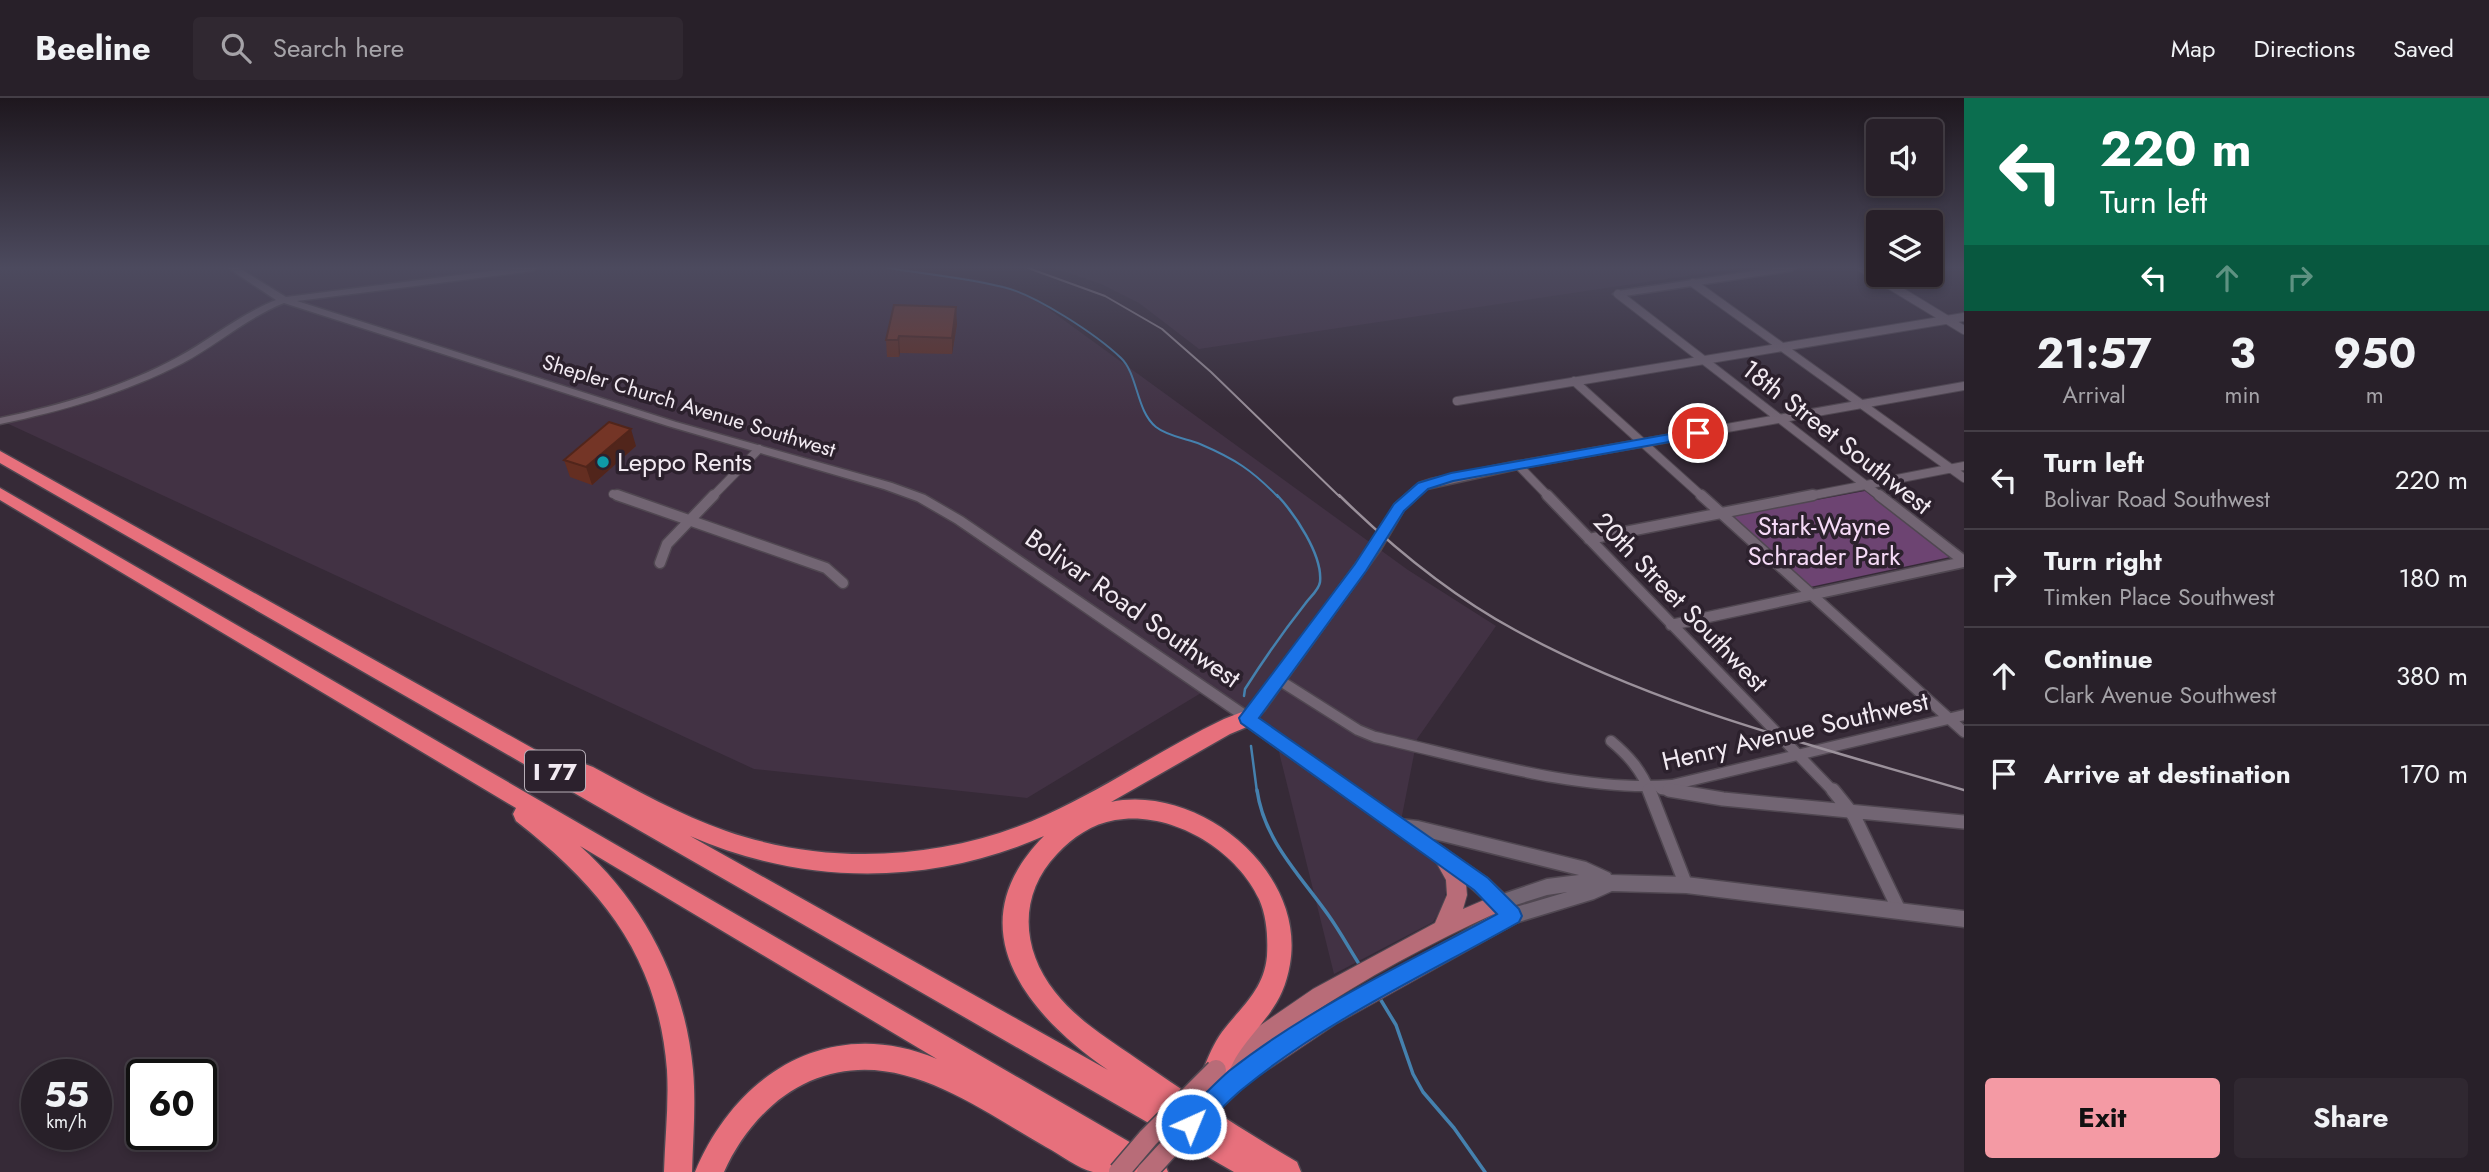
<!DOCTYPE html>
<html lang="en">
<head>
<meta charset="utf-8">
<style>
  body { margin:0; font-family:Jost,sans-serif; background:#302831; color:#f1f3f6; height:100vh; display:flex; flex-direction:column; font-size:26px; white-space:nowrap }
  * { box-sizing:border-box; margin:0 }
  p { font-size:23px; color:#a5a3a8 }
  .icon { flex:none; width:38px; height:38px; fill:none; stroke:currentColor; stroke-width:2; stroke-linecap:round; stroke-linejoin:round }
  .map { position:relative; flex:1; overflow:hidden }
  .side { display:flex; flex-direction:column; background:#282029; width:525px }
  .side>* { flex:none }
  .guide { background:#0b6e4f; color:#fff; overflow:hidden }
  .tools { position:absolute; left:1866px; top:21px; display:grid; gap:14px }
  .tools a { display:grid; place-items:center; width:77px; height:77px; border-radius:7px; background:#282029; box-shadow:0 4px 10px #0003,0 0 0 2px #443e46; font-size:35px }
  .speed { position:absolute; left:21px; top:961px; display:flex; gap:14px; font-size:35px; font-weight:700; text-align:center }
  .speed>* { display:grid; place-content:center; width:91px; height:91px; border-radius:50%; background:#282029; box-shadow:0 4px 10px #0003,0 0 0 2px #443e46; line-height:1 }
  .speed small { font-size:18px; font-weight:400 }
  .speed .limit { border:4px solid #111; border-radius:10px; background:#fff; color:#111 }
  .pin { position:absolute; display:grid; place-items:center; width:60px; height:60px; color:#fff; margin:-30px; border:4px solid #fff; border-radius:50%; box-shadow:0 2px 7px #0007 }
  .me { position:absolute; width:77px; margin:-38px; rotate:44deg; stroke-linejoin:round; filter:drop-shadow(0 0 5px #0008) }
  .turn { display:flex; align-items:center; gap:24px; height:147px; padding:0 21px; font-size:32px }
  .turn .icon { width:91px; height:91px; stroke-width:2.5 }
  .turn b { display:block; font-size:49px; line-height:60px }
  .lanes { display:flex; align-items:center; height:66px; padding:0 21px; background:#0003; justify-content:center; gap:35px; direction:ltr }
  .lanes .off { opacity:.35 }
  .eta { display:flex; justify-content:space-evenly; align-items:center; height:119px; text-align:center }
  .eta b { font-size:42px; font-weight:700; line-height:49px }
  .primary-button { display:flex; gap:14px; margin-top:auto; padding:14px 21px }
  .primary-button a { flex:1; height:80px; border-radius:7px; background:#f49aa4; color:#111; font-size:28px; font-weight:700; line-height:80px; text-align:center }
  .primary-button a+a { background:#302831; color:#f1f3f6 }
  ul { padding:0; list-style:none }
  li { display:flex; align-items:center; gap:21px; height:98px; padding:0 21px; border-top:2px solid #443e46 }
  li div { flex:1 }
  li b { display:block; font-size:26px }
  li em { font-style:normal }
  header { display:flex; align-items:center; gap:42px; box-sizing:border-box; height:98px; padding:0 35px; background:#282029; border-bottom:2px solid #443e46 }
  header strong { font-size:33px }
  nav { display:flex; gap:38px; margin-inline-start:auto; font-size:24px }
  .search { width:490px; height:63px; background:#302831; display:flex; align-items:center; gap:18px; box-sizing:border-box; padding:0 24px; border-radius:7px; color:#a5a3a8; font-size:26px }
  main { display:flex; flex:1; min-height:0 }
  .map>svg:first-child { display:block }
</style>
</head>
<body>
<header>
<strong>Beeline</strong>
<div class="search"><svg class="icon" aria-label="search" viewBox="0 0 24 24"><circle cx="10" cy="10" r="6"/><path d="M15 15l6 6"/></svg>Search here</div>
<nav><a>Map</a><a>Directions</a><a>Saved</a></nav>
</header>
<main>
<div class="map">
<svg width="1964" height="1074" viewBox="0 0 1964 1074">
  <rect width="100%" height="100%" fill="#362a37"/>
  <path fill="#423244" d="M0 170H896L981 182 1032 199 1408 472 1496 528 1417 641 1400 728 1439 766 1447 788 1443 808 1433 824 1334 876 1278 650 1201 595 1027 700 754 671 0 322Z
    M1054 170H1740L1199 251 1139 205 1101 186Z"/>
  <path fill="#6d4472" d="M1865 393 1950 459 1810 489 1731 418Z"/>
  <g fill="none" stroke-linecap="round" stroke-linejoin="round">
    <path stroke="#4581ae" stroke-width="2" d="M888 170C926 176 966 180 1003 189 1035 196 1097 237 1121 260 1138 276 1136 313 1156 329 1167 338 1187 341 1200 346 1235 361 1252 372 1278 399"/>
    <path stroke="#4581ae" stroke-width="2.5" d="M1244 598 1245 591C1264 561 1283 534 1305 506 1310 499 1319 492 1320 484 1323 457 1294 415 1277 397
      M1251 648 1257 694"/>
    <path stroke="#4581ae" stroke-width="3.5" d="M1257 692C1264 743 1301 778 1329 818 1341 835 1350 852 1361 869
      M1379 899 1396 927 1413 976 1423 994 1454 1030 1485 1074"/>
    <defs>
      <path id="street-far2" d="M1862 170 1964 232
        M1693 185 1964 380
        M1618 196 1881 399
        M1574 283 1703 399
        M1457 303 1964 219
        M1518 367 1549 399
        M1518 367 1964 288
        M613 396 622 399
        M712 399 759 351
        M1804 399 1964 368"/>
      <path id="street-far1" d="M617 397 826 470 843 485
        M1547 397 1834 694
        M1701 397 1964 634
        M1879 397 1964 463
        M1589 441 1813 397
        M660 465 667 446 714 397
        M1671 527 1964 464
        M1279 582 1358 632 1375 639C1465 659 1581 695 1672 687L1964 617
        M1611 643C1629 658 1641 672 1650 694
        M1661 691 1680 694"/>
      <path id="street" d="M1649 692 1686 787
        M1669 692 1723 701 1964 724
        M1833 692 1854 718 1900 814"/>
      <path id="secondary" d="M228 170H239L286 199 513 170H538L533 173 297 203 676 324 892 385 925 397 963 419 1246 612 1254 605 1371 445 1395 406 1419 385 1431 381 1518 363 1524 367 1518 371 1427 391 1404 412 1381 451 1264 613 1252 624 1247 626 955 425 917 403 884 391 668 328 284 205C247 220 218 246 183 265 125 295 63 313 0 326V320C62 307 123 289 178 259 211 241 240 216 276 202Z
        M1774 170H1796L1791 173 1618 199 1613 196 1618 193Z
        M1400 721 1418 723 1586 764 1610 775 1611 777 1686 779 1964 813V829L1686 795 1612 793 1594 801 1512 826 1506 824 1503 818 1506 812 1567 794 1547 797 1500 812 1494 809 1491 804 1494 799 1547 781 1579 777 1418 737 1394 733 1392 728 1394 723Z"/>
      <path id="primary" d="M1247 613 1488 780 1507 798 1522 818 1519 824 1336 926 1236 993 1228 990 1225 982 1228 975 1222 978 1214 975 1211 967 1214 959 1313 891 1435 825 1447 797 1446 782 1436 764 1241 625 1239 620 1241 615ZM1466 786 1484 802 1463 811 1467 797ZM1496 815 1322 912 1242 965C1320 905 1407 856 1496 815Z"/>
      <path id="highway" d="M0 353 575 674 577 669 585 666 593 669C636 692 680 717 726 733 830 769 947 762 1046 717 1108 689 1163 650 1224 621L1247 612 1254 614 1257 620 1254 626 1230 636 1111 704C1199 686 1306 773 1290 866 1283 908 1262 922 1240 953 1234 961 1230 972 1225 981L1216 985 1207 981 1203 972C1208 959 1214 945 1222 934 1241 909 1264 892 1267 858 1268 840 1267 819 1259 801 1236 751 1170 712 1115 722 1092 726 1073 739 1057 756 1018 797 1021 851 1055 894 1077 922 1108 941 1137 961 1189 997 1242 1032 1297 1064L1301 1074H1234L0 365ZM690 738C805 788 930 788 1044 738 955 828 1025 915 1108 972Z
        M0 390 1164 1064 1168 1074C1145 1074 1116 1074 1093 1074 1078 1071 1060 1056 1046 1049 974 1008 896 946 810 983 771 1000 741 1036 724 1074H695C737 973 832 917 937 961L580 748C645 806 685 885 693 972 696 1006 693 1040 692 1074H664C665 1040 669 1006 667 972 658 859 602 790 516 723L513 716 516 710 0 402Z"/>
    </defs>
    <use href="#street-far2" stroke="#504751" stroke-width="10"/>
    <use href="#street-far1" stroke="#504751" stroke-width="13"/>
    <use href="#street" stroke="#504751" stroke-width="16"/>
    <use href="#secondary" stroke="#504751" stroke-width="3"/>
    <use href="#primary" stroke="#504751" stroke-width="2"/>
    <use href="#highway" stroke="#504751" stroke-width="3"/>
    <use href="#street-far2" stroke="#726573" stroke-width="8"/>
    <use href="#street-far1" stroke="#726573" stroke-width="10"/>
    <use href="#street" stroke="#726573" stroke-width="13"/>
    <use href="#secondary" fill="#726573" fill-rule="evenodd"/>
    <use href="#primary" fill="#b86c78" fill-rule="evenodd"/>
    <use href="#highway" fill="#e7707c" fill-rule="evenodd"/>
    <path stroke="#9b919b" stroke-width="2" d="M1028 170 1105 198 1162 231 1211 274 1340 399"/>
    <path stroke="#9b919b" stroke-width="2.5" d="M1339 397C1392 449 1450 497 1515 532 1655 609 1812 647 1964 692"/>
    <defs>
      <path id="primary-bridge" d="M1119 1074 1148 1040 1216 972
        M1147 1074 1204 1012 1236 982"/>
    </defs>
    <use href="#primary-bridge" stroke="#504751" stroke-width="23" stroke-linecap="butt"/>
    <use href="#primary-bridge" stroke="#b86c78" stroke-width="20"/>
  </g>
  <path fill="#642e21" d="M894 207 957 226 952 256 900 255 899 259H887L886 242Z
    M636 348 592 387 570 379 564 362Z"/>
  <path fill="#51251b" d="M956 209 957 226 952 256V240Z
    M899 238 900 255 899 259 898 242Z
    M631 331 636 348 592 387 586 369Z"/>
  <path fill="#743526" stroke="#51251b" stroke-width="2" d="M894 207 956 209 952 240 899 238 898 242H886Z
    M609 324 631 331 586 369 564 362Z"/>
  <linearGradient id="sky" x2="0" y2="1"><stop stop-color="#1e171e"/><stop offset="0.53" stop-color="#4c4a5e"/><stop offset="1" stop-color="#4c4a5e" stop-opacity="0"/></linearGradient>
  <rect width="1964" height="320" fill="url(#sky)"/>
  <path fill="#1a73e8" stroke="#114b97" stroke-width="2" d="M1698 331 1704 335 1702 338 1453 383 1428 391 1404 413 1366 473 1259 620 1488 780 1519 811 1522 818 1519 824C1427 876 1327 922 1245 989 1228 1002 1214 1019 1199 1034L1191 1037 1183 1034 1179 1026 1183 1018C1198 1003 1213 987 1229 973 1310 909 1407 865 1497 816L1474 792 1241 625 1239 620 1355 466 1394 406 1418 385 1451 375Z"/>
  <circle fill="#0f9aa8" stroke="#2c212d" stroke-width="2.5" cx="603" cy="364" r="7"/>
  <g text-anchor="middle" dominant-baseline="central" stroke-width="7" stroke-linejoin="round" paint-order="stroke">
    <g font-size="21" fill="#f2eaf2" stroke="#2c212d">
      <text transform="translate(689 308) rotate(17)">Shepler Church Avenue Southwest</text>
    </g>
    <rect fill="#2c212d" stroke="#b7aeb7" stroke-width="2" x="525" y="652.5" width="60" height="41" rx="5"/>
    <g font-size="24" font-weight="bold" fill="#f2eaf2">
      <text x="555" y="673">I 77</text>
    </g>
    <g font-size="26" fill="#f2eaf2" stroke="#2c212d">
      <text transform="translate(1837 339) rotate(38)">18th Street Southwest</text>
      <text transform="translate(1681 504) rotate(46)">20th Street Southwest</text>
      <text transform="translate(1133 510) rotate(35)">Bolivar Road Southwest</text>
      <text transform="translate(1795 633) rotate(-13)">Henry Avenue Southwest</text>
    </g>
    <g font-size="26" fill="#f2eaf2" stroke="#2c212d" text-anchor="start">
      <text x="617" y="364">Leppo Rents</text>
    </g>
    <g font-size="26" fill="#f5daf7" stroke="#2c212d">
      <text x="1824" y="428">Stark-Wayne<tspan x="1824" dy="30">Schrader Park</tspan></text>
    </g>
  </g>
</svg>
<div class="tools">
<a><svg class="icon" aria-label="sound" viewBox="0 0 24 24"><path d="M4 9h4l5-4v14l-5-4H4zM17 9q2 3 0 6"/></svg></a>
<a><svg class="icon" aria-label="layers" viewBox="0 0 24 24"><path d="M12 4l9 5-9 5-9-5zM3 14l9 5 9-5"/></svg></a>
</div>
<div class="speed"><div>55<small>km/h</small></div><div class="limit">60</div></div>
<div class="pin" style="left:1698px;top:335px;background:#d93025"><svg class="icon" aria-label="arrive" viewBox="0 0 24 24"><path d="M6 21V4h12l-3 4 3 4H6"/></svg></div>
<svg class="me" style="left:1191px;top:1026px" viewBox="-20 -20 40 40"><circle r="17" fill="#1a73e8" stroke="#fff" stroke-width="3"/><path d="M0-11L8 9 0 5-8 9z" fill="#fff"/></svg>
</div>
<section class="side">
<div class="guide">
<div class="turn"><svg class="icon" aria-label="left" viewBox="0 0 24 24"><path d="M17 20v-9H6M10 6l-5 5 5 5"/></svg><div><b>220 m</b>Turn left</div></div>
<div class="lanes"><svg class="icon" aria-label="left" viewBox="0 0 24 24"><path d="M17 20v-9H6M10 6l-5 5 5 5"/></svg><svg class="icon off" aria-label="ahead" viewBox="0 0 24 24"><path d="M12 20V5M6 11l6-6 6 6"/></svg><svg class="icon off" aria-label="right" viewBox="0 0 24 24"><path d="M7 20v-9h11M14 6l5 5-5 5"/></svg></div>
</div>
<div class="eta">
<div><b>21:57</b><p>Arrival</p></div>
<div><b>3</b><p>min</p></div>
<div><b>950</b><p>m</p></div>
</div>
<ul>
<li><svg class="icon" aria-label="left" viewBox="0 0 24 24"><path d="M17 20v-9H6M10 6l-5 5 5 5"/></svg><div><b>Turn left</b><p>Bolivar Road Southwest</p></div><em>220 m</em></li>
<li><svg class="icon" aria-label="right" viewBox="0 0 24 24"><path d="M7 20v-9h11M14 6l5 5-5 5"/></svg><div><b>Turn right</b><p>Timken Place Southwest</p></div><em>180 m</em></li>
<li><svg class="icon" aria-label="ahead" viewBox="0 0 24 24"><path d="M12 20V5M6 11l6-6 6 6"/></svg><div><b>Continue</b><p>Clark Avenue Southwest</p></div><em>380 m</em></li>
<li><svg class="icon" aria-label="arrive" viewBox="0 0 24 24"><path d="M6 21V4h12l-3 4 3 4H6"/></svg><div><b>Arrive at destination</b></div><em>170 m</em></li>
</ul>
<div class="primary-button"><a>Exit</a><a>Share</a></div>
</section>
</main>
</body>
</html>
